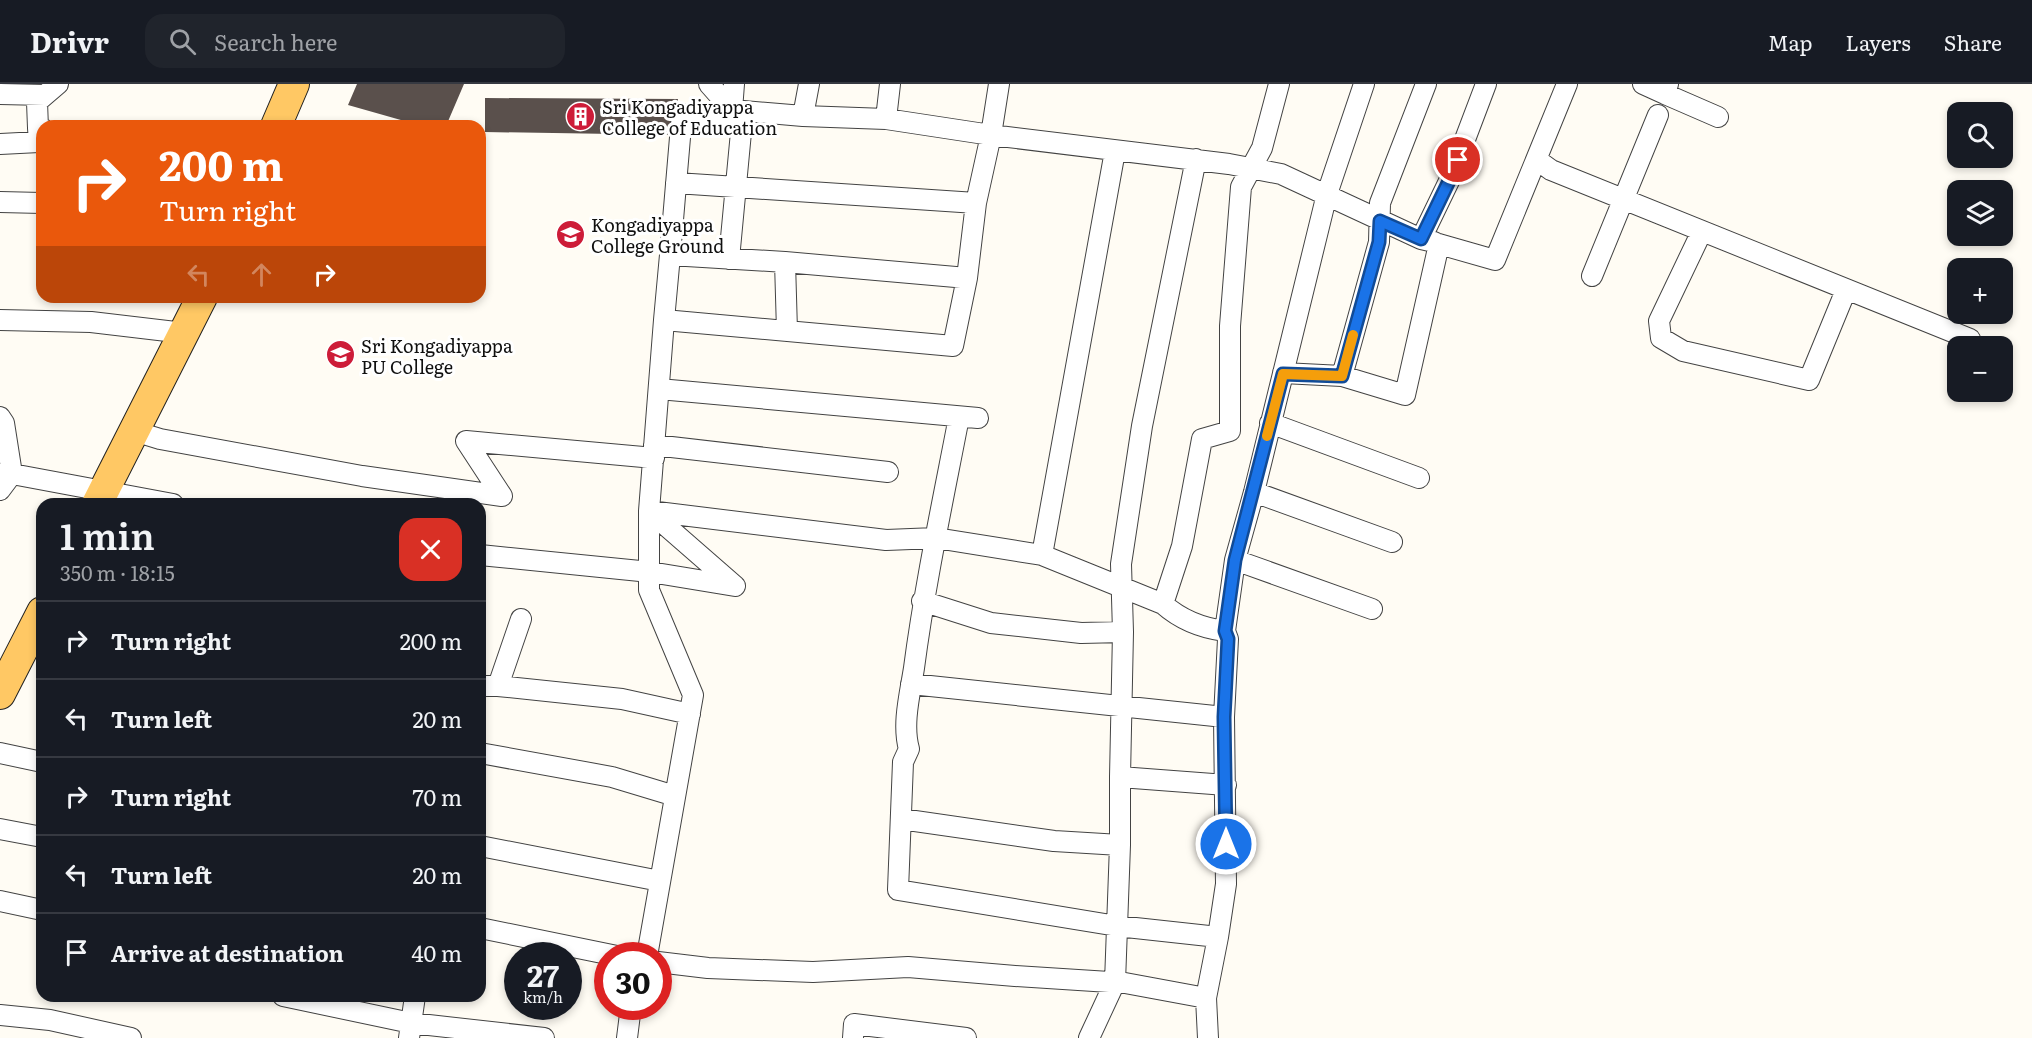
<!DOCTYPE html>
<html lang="en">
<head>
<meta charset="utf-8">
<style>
  body { margin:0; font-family:Literata,serif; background:#20242c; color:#f1f3f6; height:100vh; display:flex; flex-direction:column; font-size:22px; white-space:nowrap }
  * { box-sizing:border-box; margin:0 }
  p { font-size:20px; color:#9ea1a6 }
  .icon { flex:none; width:33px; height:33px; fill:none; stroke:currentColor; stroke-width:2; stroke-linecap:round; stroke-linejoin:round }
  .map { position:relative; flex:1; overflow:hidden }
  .panel { position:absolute; left:36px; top:414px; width:450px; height:504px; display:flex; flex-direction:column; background:#171b24; border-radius:18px; box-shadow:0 3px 9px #0003 }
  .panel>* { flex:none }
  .top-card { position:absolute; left:36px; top:36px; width:450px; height:183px; border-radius:18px; box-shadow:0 3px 9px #0003; background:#ea580c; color:#fff; overflow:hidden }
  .tools { position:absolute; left:1947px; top:18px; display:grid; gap:12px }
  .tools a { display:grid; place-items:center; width:66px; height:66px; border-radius:12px; background:#171b24; box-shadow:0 3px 9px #0003; font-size:30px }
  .speed { position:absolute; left:504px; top:858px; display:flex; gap:12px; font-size:30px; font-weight:700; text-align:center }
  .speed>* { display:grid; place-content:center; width:78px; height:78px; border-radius:50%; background:#171b24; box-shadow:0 3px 9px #0003; line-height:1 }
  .speed small { font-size:15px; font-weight:400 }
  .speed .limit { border:9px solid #d22; background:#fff; color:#111 }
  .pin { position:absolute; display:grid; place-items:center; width:51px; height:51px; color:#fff; margin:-26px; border:3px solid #fff; border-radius:50%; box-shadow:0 2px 6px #0007 }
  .me { position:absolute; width:66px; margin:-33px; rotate:0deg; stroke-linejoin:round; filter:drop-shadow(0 0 4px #0008) }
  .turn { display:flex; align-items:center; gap:21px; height:126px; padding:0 24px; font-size:27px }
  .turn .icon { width:78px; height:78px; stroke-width:2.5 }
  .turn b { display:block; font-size:42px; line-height:51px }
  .lanes { display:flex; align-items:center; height:57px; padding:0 24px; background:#0003; justify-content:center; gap:30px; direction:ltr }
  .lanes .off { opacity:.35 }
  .round { display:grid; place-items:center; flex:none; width:63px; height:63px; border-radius:18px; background:#20242c }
  .headline { display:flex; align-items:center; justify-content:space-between; height:102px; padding:0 24px }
  h1 { font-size:36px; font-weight:600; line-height:45px }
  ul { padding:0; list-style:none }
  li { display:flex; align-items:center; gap:18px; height:78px; padding:0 24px; border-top:2px solid #363941 }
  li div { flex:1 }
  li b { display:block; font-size:22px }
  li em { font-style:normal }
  header { display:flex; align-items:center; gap:36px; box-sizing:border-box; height:84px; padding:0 30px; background:#171b24; border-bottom:2px solid #363941 }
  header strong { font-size:28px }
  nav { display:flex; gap:33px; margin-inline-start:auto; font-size:21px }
  .search { width:420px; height:54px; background:#20242c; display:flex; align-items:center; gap:15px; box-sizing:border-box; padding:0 21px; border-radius:18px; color:#9ea1a6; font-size:22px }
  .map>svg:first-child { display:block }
</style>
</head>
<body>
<header>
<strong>Drivr</strong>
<div class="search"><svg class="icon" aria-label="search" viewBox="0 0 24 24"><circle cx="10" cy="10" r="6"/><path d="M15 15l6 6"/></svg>Search here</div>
<nav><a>Map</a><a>Layers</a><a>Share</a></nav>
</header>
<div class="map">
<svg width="2032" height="954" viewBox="0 0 2032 954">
  <rect width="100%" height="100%" fill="#fffcf4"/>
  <path fill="#5a504c" d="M357 0H464L446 42H422L348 21Z
    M485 14 678 15 675 51 485 48Z"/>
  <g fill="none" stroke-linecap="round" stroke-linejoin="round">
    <defs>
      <path id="street" d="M709 0 732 26 734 0
        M1643 0 1665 10 1668 0
        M0 10 45 11
        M1665 10 1718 33
        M803 32 809 0
        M886 35 890 0
        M42 44H38L37 18 58 0
        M0 60 39 58 38 44
        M1537 76 1551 86 1970 255
        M676 99 976 119
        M0 118 42 119
        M1702 147 1659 237 1661 254 1683 267 1809 296 1846 206
        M1434 158 1421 155 1450 95 1486 0
        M670 171 664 236 953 262 967 194 976 119 991 51 999 0
        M729 175 743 27
        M785 178 787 247
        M1592 192 1658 31
        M967 194 785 178 670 171 682 30 729 33 732 26 803 32 886 35 991 51 1229 80 1281 90 1421 155
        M0 236 91 238 184 249
        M664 236 649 427 886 456 936 454 1042 471 1115 67
        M1283 289 1342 292 1405 311 1439 160 1495 176 1567 0
        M1342 292 1379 158 1380 119 1426 0
        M659 305 978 334
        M0 333 4 339 12 390 0 406
        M959 333C943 416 925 500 914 584 910 610 902 640 909 665L903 678 898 806 1117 842 1218 853
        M1270 339 1419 394
        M134 347 160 355 362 392 502 412 466 357 654 374
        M654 361 888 388
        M0 390H12L173 420
        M1254 408 1392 458
        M649 427 735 502
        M480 471 650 488 735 502
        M1042 471 1163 520C1181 536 1201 544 1225 547
        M1235 476 1254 408 1327 110 1364 0
        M922 517 991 539 1081 549 1123 548
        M1163 520 1182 462 1202 355 1230 347V242L1241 103 1262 64 1279 0
        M911 600 1224 633
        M480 602H498L521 535
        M498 602 622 615 690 630
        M0 669 42 678
        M480 669 612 693 675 712
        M1120 693 1123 548 1121 480 1142 342 1196 75
        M901 735 1054 757 1120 761
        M0 745 42 753
        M480 762 660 797
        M0 817 42 826
        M480 844 617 872
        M647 872 693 611 649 506V427
        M658 878 708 884 813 888 908 883 1015 892 1125 899 1206 914
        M283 912 411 939 544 954
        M0 931 50 936 131 954
        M409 954 415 912
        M627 954 631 922
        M853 954 854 940 966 954
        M1089 954 1115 898 1120 761V693L1226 701
        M1208 954 1206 914 1218 853 1226 800 1224 633 1228 555 1225 547 1235 476 1372 525"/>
      <path id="primary" d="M276 42 294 0
        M97 420 202 213
        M0 610 42 528"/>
    </defs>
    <use href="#street" stroke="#434343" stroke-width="22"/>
    <use href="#primary" stroke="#212121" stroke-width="32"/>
    <use href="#street" stroke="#fff" stroke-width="20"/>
    <use href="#primary" stroke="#ffc864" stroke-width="30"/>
  </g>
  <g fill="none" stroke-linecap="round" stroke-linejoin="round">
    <defs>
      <path id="route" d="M1226 760 1224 633 1228 555 1225 547 1235 476 1283 290 1342 292 1379 158 1380 137 1421 155 1450 95 1458 76"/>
    </defs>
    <use href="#route" stroke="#114b97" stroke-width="15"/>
    <use href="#route" stroke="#1a73e8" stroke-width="10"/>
    <path stroke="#f59e0b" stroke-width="10" d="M1267 352 1283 290 1342 292 1353 251"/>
  </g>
  <defs>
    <symbol id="building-disc" viewBox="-11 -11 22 22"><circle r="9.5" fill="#cd1c38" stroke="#fff"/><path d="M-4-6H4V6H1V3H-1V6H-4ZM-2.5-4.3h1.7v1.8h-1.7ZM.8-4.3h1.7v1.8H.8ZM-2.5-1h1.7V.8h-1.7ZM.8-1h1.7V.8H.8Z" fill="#fff"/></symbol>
    <symbol id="university-disc" viewBox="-11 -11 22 22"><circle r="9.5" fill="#cd1c38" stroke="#fff"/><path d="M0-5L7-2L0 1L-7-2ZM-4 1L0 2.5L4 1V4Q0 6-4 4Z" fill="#fff"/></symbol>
  </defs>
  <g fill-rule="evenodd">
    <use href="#building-disc" x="564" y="16" width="33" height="33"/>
    <use href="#university-disc" x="554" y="134" width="33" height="33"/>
    <use href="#university-disc" x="324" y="254" width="33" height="33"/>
  </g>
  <g text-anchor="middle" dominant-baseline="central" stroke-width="6" stroke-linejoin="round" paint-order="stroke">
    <g font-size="18" fill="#101010" stroke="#fff" text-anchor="start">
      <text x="602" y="22">Sri Kongadiyappa<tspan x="602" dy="21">College of Education</tspan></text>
      <text x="591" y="140">Kongadiyappa<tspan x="591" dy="21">College Ground</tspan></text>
      <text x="361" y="261">Sri Kongadiyappa<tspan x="361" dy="21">PU College</tspan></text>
    </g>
  </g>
</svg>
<div class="tools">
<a><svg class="icon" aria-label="search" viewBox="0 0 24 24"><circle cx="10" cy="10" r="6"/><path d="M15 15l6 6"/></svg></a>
<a><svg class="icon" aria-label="layers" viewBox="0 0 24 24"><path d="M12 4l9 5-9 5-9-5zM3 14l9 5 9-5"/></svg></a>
<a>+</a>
<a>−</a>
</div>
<div class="speed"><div>27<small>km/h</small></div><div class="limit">30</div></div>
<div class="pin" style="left:1458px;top:76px;background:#d93025"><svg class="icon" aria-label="arrive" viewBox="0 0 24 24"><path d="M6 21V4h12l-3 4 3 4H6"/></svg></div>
<svg class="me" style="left:1226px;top:760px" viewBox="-20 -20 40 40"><circle r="17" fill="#1a73e8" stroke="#fff" stroke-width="3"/><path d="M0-11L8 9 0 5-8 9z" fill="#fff"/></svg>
<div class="top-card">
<div class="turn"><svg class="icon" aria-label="right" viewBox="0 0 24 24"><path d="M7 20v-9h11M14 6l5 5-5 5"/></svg><div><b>200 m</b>Turn right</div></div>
<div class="lanes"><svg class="icon off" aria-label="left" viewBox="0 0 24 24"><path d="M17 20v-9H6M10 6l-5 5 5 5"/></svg><svg class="icon off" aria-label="ahead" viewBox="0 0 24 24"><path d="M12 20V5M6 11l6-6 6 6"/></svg><svg class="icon" aria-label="right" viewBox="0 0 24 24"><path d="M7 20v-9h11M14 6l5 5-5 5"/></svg></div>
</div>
<section class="panel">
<div class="headline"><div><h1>1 min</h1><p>350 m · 18:15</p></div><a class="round" style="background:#d93025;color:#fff"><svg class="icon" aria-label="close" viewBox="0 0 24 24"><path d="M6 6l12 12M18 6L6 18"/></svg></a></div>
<ul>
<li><svg class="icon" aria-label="right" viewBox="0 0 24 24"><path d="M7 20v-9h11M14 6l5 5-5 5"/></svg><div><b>Turn right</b></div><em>200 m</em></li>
<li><svg class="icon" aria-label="left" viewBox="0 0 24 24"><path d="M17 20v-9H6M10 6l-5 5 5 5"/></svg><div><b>Turn left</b></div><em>20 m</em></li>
<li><svg class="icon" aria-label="right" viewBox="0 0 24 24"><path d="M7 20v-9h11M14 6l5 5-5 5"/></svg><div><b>Turn right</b></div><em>70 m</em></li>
<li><svg class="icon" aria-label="left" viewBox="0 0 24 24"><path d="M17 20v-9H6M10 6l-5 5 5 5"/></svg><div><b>Turn left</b></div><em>20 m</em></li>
<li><svg class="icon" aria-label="arrive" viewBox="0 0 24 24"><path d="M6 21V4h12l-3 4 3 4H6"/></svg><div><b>Arrive at destination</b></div><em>40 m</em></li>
</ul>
</section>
</div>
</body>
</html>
